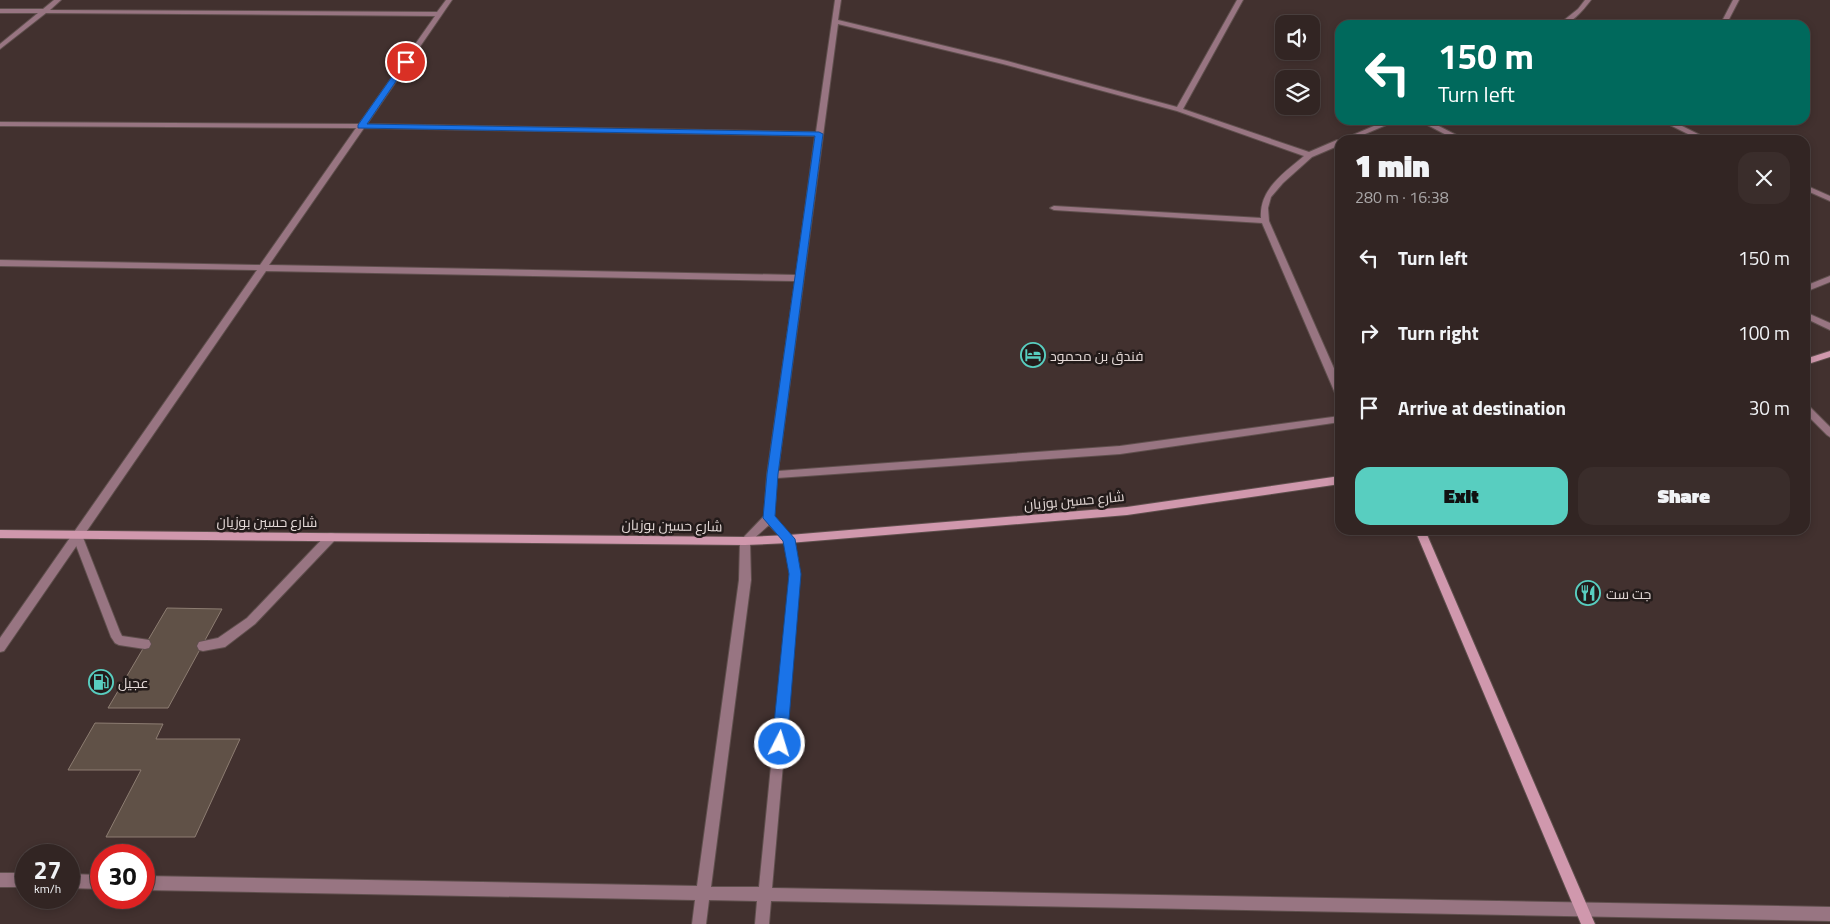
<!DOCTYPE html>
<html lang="en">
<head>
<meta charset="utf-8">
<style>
  body { margin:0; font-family:"Titillium Web",Cairo,sans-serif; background:#3a2d2b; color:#f1f3f6; height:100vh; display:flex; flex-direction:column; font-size:19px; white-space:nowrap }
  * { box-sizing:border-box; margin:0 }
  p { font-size:16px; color:#a8a5a6 }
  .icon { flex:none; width:28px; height:28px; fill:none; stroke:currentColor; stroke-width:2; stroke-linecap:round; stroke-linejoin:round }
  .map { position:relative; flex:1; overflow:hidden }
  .side { position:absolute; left:1335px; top:135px; width:475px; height:400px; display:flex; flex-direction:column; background:#322523; border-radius:15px; box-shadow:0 2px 8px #0003,0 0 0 1px #4d4241 }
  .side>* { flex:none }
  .guide { position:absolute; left:1335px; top:20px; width:475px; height:105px; border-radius:15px; box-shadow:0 2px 8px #0003,0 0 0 1px #4d4241; background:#00695c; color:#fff; overflow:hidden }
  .buttons { position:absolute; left:1275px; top:15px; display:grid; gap:10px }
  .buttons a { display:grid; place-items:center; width:45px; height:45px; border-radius:10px; background:#322523; box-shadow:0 2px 8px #0003,0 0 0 1px #4d4241; font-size:25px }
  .speed { position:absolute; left:15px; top:844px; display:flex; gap:10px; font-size:25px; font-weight:700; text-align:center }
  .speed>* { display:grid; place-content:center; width:65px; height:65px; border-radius:50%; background:#322523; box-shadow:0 2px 8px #0003,0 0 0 1px #4d4241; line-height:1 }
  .speed small { font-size:12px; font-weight:400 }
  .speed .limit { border:8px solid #d22; background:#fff; color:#111 }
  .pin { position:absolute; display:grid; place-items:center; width:42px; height:42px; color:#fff; margin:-21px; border:2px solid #fff; border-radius:50%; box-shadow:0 1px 5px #0007 }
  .me { position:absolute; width:55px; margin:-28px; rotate:5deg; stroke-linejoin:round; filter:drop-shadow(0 0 4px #0008) }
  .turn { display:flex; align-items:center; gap:18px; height:105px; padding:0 20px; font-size:22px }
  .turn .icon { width:65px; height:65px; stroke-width:2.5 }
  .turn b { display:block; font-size:35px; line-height:42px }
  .round { display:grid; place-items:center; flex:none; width:52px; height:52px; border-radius:15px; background:#3a2d2b }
  .head { display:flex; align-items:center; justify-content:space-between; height:85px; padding:0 20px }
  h1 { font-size:30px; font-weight:800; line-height:38px }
  .action { display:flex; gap:10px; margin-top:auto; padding:10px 20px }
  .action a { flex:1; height:58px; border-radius:15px; background:#58cec0; color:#111; font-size:20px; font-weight:800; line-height:58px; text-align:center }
  .action a+a { background:#3a2d2b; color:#f1f3f6 }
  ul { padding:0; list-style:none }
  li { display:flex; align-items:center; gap:15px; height:75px; padding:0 20px }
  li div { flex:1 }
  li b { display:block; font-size:19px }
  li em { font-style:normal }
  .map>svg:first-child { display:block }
</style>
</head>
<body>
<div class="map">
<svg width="1830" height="924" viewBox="0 0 1830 924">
  <rect width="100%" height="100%" fill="#42312f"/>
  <path fill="#605147" stroke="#8d7d72" d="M167 608 222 609 168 708H108Z
    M95 723 163 724 156 739H240L195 837H106L141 770H68Z"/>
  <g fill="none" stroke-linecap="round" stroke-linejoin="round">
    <defs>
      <path id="lane" d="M77 531 81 532 82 535 120 632 122 636 149 640 151 644 149 648 145 649 119 645 115 643 111 637 72 535 73 532Z
        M331 533 335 534 336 537 335 540 255 624 225 647 203 651 199 650 197 646 199 642 218 638 247 618 327 534Z"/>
      <path id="street" d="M54 0H61L50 10 437 12 446 0H452L367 124 816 132 835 0H841L838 20 1007 61 1177 107 1237 0H1243L1183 109 1309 152 1337 140H1341L1340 145 1312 157 1283 183 1271 197 1268 208 1269 221 1340 382V396L1335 393 1262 223 1054 210 1050 208 1054 206 1261 218C1259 189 1284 173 1304 156L1177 111 1003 64 838 24 778 471 1120 446 1340 416V422L1120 454 777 478 774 517 794 539 800 574 772 888 1830 907V921L771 901 769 924H755L757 901 709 900 706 924H692L695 900 144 890V876L697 886 739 580 740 541 764 516 767 475 795 281 266 271 4 651 0 652V638L257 270 0 266V260L260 265 356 128 0 126V122L359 124 435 16 46 13 0 49V44L38 13H0V9H43ZM364 128 815 136 796 275 269 265ZM769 525 784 541 790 574 759 887H711L751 580 750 542Z
        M1585 0H1591C1583 10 1572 25 1558 25L1578 9Z
        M1733 0H1739L1726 25H1720Z
        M1388 120H1398L1351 140H1341Z
        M1418 120H1427L1466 140H1456Z
        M1660 120H1670L1710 140H1700Z
        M1805 185 1830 196V201L1805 190Z
        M1830 276V282L1805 292V286Z
        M1805 312 1830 323V330L1805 318Z
        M1805 404 1808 405 1830 427V437L1827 435 1805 413Z
        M0 873H26V887H0Z
        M69 874 101 875V889L69 888Z"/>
      <path id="secondary" d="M1830 351V357L1805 365V359Z
        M1340 476V484L1127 515 789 543 745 545 0 538V530L745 537 789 535 1127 507Z
        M1415 530H1425L1595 924H1581Z"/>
    </defs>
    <use href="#lane" stroke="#5f4f4d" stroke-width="2"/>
    <use href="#street" stroke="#5f4f4d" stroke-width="2"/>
    <use href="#secondary" stroke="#5f4f4d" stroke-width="2"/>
    <use href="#lane" fill="#987582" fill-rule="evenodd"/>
    <use href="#street" fill="#987582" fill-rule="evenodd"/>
    <use href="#secondary" fill="#d098ad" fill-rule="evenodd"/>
  </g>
  <path fill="#1a73e8" stroke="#114b97" d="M406 60 409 62 367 124 819 132 823 134 778 474 775 516 795 539 801 574 787 744 784 748 780 750 775 748 772 744 789 574 783 541 763 518 767 474 815 136 358 128V125L403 61Z"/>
  <defs>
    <symbol id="hotel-ring" viewBox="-11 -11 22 22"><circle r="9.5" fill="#231b1a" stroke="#58cec0" stroke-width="1.5"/><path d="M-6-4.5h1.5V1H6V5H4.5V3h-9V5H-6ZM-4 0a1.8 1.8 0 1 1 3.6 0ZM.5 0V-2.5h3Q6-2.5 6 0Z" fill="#58cec0"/></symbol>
    <symbol id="restaurant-ring" viewBox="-11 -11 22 22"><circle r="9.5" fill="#231b1a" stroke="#58cec0" stroke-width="1.5"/><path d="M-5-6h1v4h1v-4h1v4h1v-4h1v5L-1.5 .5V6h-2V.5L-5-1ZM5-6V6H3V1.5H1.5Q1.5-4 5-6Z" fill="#58cec0"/></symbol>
    <symbol id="fuel-ring" viewBox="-11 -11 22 22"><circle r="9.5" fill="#231b1a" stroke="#58cec0" stroke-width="1.5"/><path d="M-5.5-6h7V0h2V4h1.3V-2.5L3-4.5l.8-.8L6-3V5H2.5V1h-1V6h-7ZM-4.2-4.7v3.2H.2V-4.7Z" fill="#58cec0"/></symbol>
  </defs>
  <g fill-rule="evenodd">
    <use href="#hotel-ring" x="1019" y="341" width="28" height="28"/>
    <use href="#restaurant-ring" x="1574" y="579" width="28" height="28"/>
    <use href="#fuel-ring" x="87" y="668" width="28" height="28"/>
  </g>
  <g text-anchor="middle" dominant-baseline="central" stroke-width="5" stroke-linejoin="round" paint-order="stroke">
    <g font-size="14" fill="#e4d9d7" stroke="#231b1a" text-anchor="start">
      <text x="1050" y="355">فندق بن محمود</text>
      <text x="1606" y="593">جت ست</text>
      <text x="118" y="682">عجيل</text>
    </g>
    <g font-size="14" fill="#e4d9d7" stroke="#231b1a">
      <text transform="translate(1074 500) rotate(-5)">شارع حسين بوزيان</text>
      <text x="267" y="521">شارع حسين بوزيان</text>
      <text transform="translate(672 525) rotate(1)">شارع حسين بوزيان</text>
    </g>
  </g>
</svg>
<div class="buttons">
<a><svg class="icon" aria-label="sound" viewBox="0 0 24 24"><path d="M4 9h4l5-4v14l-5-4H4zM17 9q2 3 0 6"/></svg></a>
<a><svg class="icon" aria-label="layers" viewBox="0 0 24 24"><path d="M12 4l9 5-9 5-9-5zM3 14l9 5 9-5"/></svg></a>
</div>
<div class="speed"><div>27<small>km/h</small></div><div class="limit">30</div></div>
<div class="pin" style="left:406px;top:62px;background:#d93025"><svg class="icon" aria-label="arrive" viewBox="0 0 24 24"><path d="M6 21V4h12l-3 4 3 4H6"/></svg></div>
<svg class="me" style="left:780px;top:744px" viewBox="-20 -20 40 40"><circle r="17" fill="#1a73e8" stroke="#fff" stroke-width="3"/><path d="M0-11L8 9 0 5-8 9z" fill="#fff"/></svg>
<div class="guide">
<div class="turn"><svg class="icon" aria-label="left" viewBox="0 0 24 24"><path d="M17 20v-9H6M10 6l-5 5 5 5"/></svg><div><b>150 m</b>Turn left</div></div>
</div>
<section class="side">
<div class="head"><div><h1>1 min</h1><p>280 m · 16:38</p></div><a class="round"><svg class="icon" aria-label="close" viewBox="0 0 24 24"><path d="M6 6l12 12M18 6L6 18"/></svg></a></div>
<ul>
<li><svg class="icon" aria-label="left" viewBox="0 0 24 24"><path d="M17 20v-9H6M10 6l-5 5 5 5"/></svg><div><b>Turn left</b></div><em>150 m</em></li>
<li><svg class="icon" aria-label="right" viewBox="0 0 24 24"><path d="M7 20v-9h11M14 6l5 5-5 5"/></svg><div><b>Turn right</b></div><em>100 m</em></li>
<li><svg class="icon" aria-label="arrive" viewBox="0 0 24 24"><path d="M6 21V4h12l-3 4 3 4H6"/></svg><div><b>Arrive at destination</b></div><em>30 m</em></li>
</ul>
<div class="action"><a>Exit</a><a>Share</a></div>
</section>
</div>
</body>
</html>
